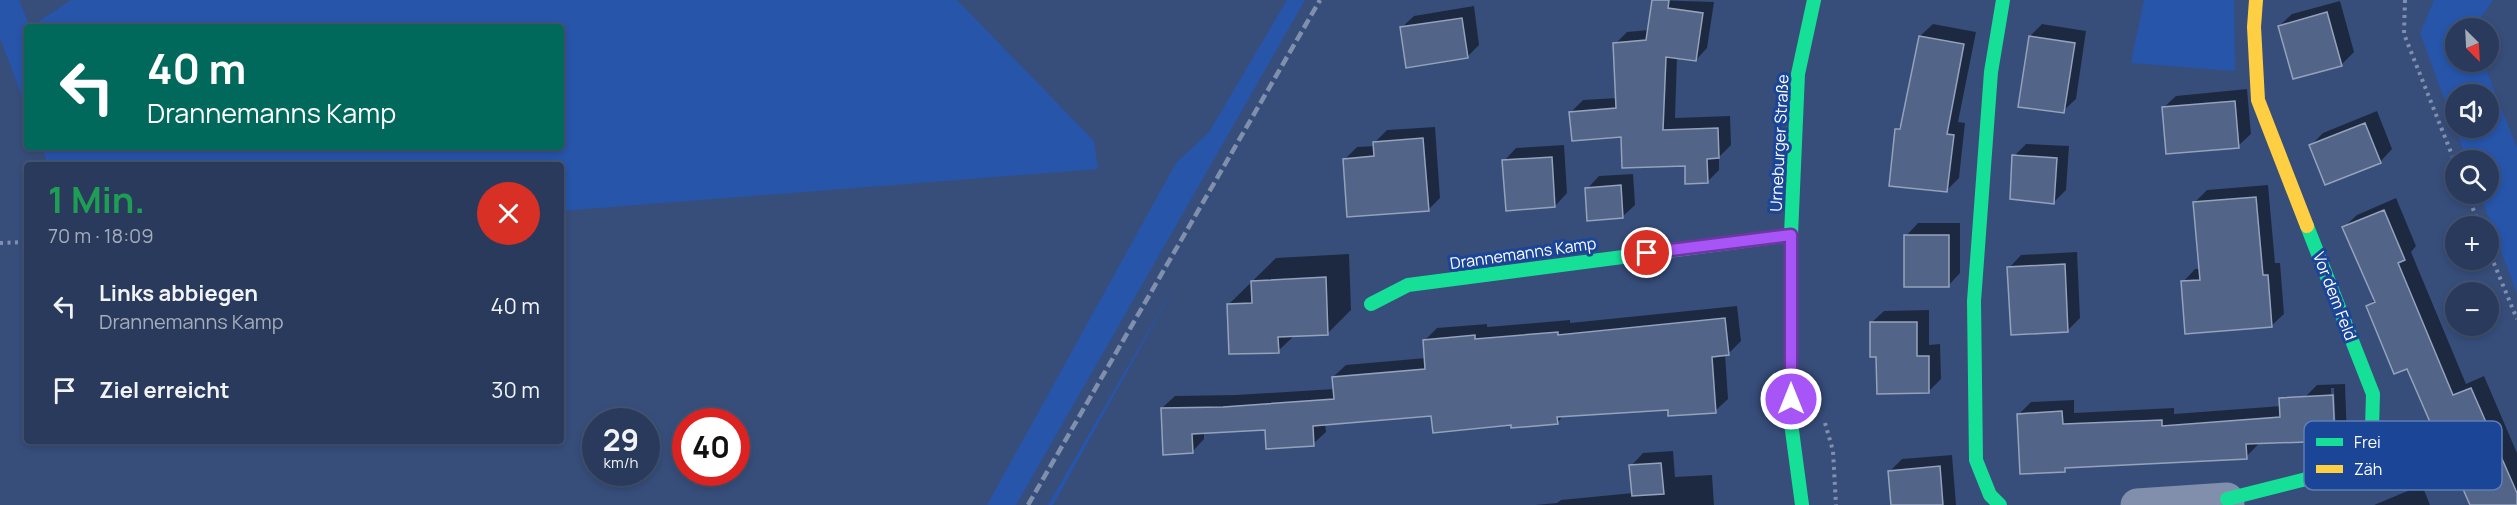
<!DOCTYPE html>
<html lang="de">
<head>
<meta charset="utf-8">
<style>
  body { margin:0; font-family:Manrope,sans-serif; background:#354565; color:#f1f3f6; height:100vh; display:flex; flex-direction:column; font-size:22px; white-space:nowrap }
  * { box-sizing:border-box; margin:0 }
  p { font-size:20px; color:#a5adbb }
  .icon { flex:none; width:33px; height:33px; fill:none; stroke:currentColor; stroke-width:2; stroke-linecap:round; stroke-linejoin:round }
  .map { position:relative; flex:1; overflow:hidden }
  .side { position:absolute; left:24px; top:162px; width:540px; height:282px; display:flex; flex-direction:column; background:#293a5c; border-radius:6px; box-shadow:0 3px 9px #0003,0 0 0 2px #455472 }
  .side>* { flex:none }
  .guide { position:absolute; left:24px; top:24px; width:540px; height:126px; border-radius:6px; box-shadow:0 3px 9px #0003,0 0 0 2px #455472; background:#00695c; color:#fff; overflow:hidden }
  .needle { width:39px; rotate:156deg }
  .tools { position:absolute; left:2445px; top:18px; display:grid; gap:12px }
  .tools a { display:grid; place-items:center; width:54px; height:54px; border-radius:50%; background:#293a5c; box-shadow:0 3px 9px #0003,0 0 0 2px #455472; font-size:30px }
  .speed { position:absolute; left:582px; top:408px; display:flex; gap:12px; font-size:30px; font-weight:700; text-align:center }
  .speed>* { display:grid; place-content:center; width:78px; height:78px; border-radius:50%; background:#293a5c; box-shadow:0 3px 9px #0003,0 0 0 2px #455472; line-height:1 }
  .speed small { font-size:15px; font-weight:400 }
  .speed .limit { border:9px solid #d22; background:#fff; color:#111 }
  .pin { position:absolute; display:grid; place-items:center; width:51px; height:51px; color:#fff; margin:-26px; border:3px solid #fff; border-radius:50%; box-shadow:0 2px 6px #0007 }
  .me { position:absolute; width:66px; margin:-33px; rotate:0deg; stroke-linejoin:round; filter:drop-shadow(0 0 4px #0008) }
  .turn { display:flex; align-items:center; gap:21px; height:126px; padding:0 24px; font-size:27px }
  .turn .icon { width:78px; height:78px; stroke-width:2.5 }
  .turn b { display:block; font-size:42px; line-height:51px }
  .round { display:grid; place-items:center; flex:none; width:63px; height:63px; border-radius:32px; background:#354565 }
  .head { display:flex; align-items:center; justify-content:space-between; height:102px; padding:0 24px }
  h1 { font-size:36px; font-weight:700; line-height:45px; color:#1e9e55 }
  ul { padding:0; list-style:none }
  li { display:flex; align-items:center; gap:18px; height:84px; padding:0 24px }
  li div { flex:1 }
  li b { display:block; font-size:22px }
  li em { font-style:normal }
  .map>svg:first-child { display:block }
</style>
</head>
<body>
<div class="map">
<svg width="2517" height="505" viewBox="0 0 2517 505">
  <rect width="100%" height="100%" fill="#374e7b"/>
  <path fill="#2755aa" fill-rule="evenodd" d="M0 0H19L30 27 71 0H957L1094 141 1098 169 561 211V165H48L42 147H561V27H27V109L0 38Z
    M1287 0H1305L1016 505H987L1176 163 1209 132Z
    M2144 0H2234L2235 71 2131 63Z
    M2434 0H2493L2474 28H2456V62H2483L2517 148V294L2480 194H2488V160H2467L2420 33ZM2456 94H2488V128H2456Z
    M1183 271 1053 505H1048Z"/>
  <path fill="#0007" fill-rule="evenodd" d="M1653 0 1714 2 1707 48 1696 60 1677 57 1675 118 1730 116 1731 145 1719 157V170L1707 182 1686 164 1571 112 1583 100 1617 98 1615 44 1627 32 1649 30Z
    M2340 1 2354 52 2341 65 2279 26 2292 14Z
    M1474 6 1479 45 1467 57 1401 28 1414 16Z
    M1933 24 1976 32 1958 122 1965 123 1959 178 1947 190 1897 129 1903 123 1920 36Z
    M2042 24 2086 31 2076 99 2063 111 2030 36Z
    M2247 89 2251 134 2238 146 2163 108 2176 96Z
    M2377 111 2392 149 2380 162 2311 145 2323 133Z
    M1435 127 1440 198 1428 210 1345 159 1357 147 1375 146 1374 143 1387 130Z
    M2026 144 2069 146 2066 190 2054 202 2014 156Z
    M1564 145 1567 193 1555 206 1504 161 1516 148Z
    M1633 174 1635 205 1622 217 1587 189 1599 176Z
    M2268 185 2275 263H2280L2284 314 2271 326 2183 282 2195 269H2200L2195 202 2207 190Z
    M2396 198 2416 246 2411 252 2466 384 2484 376 2517 453V505H2472L2407 367 2367 306 2375 299 2344 227 2357 215Z
    M1918 223H1960V273L1948 286 1906 236Z
    M2077 252 2080 318 2068 330 2009 268 2021 255Z
    M1349 254 1351 310 1328 333 1295 335 1278 351 1229 304 1276 258Z
    M1737 306 1741 341 1728 354H1725L1728 399 1715 411 1669 408 1564 415 1557 423 1513 424 1433 414 1325 423 1326 432 1313 444 1266 428 1204 432V439L1192 452 1162 408 1175 396 1236 395 1334 389 1333 377 1346 365 1426 358 1424 341 1437 328 1487 324V327L1570 320V323Z
    M1929 310V345L1940 344 1941 379 1929 391 1878 356 1871 323 1884 311Z
    M2345 384 2347 439 2335 451 2328 453 2305 397 2317 385ZM2331 388H2334L2336 434 2333 427Z
    M2074 400V413L2174 408V414L2296 405 2246 457 2068 467 2065 470 2019 414 2031 402Z
    M1673 451 1675 477 1712 475 1714 505H1535L1557 503 1561 500 1633 493 1631 466 1643 453Z
    M1952 455 1956 505H1893L1890 471 1902 459Z
    M2422 485 2430 505H2373H2374Z"/>
  <path fill="#526488" stroke="#95a2bb" stroke-width="1.5" d="M1652 0H1669L1668 8 1703 13 1696 61 1666 57 1663 130 1718 128 1719 158 1707 159 1708 183 1685 184V166L1622 168 1621 137 1572 141 1569 112 1616 108 1613 43 1646 40Z
    M2327 12 2342 66 2293 79 2278 26Z
    M1462 18 1468 58 1406 68 1400 27Z
    M1919 36 1964 44 1947 134 1954 135 1947 192 1889 186 1895 129H1900Z
    M2029 36 2075 43 2064 113 2018 107Z
    M2235 101 2239 148 2166 154 2162 107Z
    M2365 123 2381 163 2325 185 2309 145Z
    M1423 138 1429 211 1347 217 1343 159 1374 156 1373 142Z
    M2012 155 2057 158 2054 204 2010 199Z
    M1552 157 1555 207 1506 211 1502 160Z
    M1621 185 1623 218 1587 221 1585 188Z
    M2256 197 2263 275H2268L2272 327 2185 334 2181 281 2200 280 2193 202Z
    M2384 210 2405 260 2398 263 2453 395 2471 388 2517 493V505H2470L2449 457 2446 459 2407 369 2394 374 2366 306 2375 302 2342 227Z
    M1904 235H1949V287H1904Z
    M2065 264 2068 332 2011 335 2007 267Z
    M1326 277 1328 335 1278 337 1279 353 1229 354 1227 304 1252 303 1251 281Z
    M1725 318 1729 355 1712 357 1716 413 1668 416V410L1557 417 1558 424 1511 428V425L1433 433 1431 416 1313 426 1314 446 1266 449 1265 430 1192 434 1193 453 1163 455 1161 408 1223 407 1334 399 1332 377 1425 369 1423 340 1475 335V339L1558 332V335Z
    M1870 322H1917V356H1929V393L1877 394 1876 357H1870Z
    M2333 395 2335 441 2246 444 2247 459 2065 468V472L2020 474 2017 414 2062 411 2063 424 2162 420V426L2280 417 2279 398Z
    M1661 463 1664 494 1632 496 1629 465Z
    M1940 466 1943 505H1891L1888 471Z"/>
  <g fill="none" stroke-linecap="round" stroke-linejoin="round">
    <path stroke="#818fad" stroke-width="4" stroke-dasharray="3 4.5" stroke-linecap="butt" d="M2405 0 2404 34 2456 165
      M2467 194 2480 226
      M0 243 27 242
      M2488 249 2517 319
      M1825 423 1833 451 1836 505"/>
    <path stroke="#818fad" stroke-width="33" d="M2137 505 2227 499 2228 505"/>
    <path stroke="#16e098" stroke-width="14" d="M1371 304 1408 285 1791 235
      M2227 499 2346 469 2363 453 2372 428 2373 394 2307 226
      M1802 505 1791 423V235L1798 74 1814 0
      M2000 505 1990 495 1976 460 1974 301 1991 72 2003 0"/>
    <path stroke="#ffcf43" stroke-width="14" d="M2256 0 2254 27 2258 100 2307 226"/>
    <path stroke="#808fab" stroke-width="4.5" stroke-dasharray="10 4.5" stroke-linecap="butt" d="M1028 505 1320 0"/>
  </g>
  <g fill="none" stroke-linecap="round" stroke-linejoin="round">
    <defs>
      <path id="route" d="M1647 253 1791 235V399"/>
    </defs>
    <use href="#route" stroke="#6d37a1" stroke-width="15"/>
    <use href="#route" stroke="#a855f7" stroke-width="10"/>
  </g>
  <g text-anchor="middle" dominant-baseline="central" stroke-width="6" stroke-linejoin="round" paint-order="stroke">
    <g font-size="16" fill="#fff" stroke="#1b4597">
      <text transform="translate(1779 143) rotate(-87)">Urneburger Straße</text>
      <text transform="translate(1523 253) rotate(-8)">Drannemanns Kamp</text>
      <text transform="translate(2335 296) rotate(69)">Vor dem Feld</text>
    </g>
  </g>
  <rect x="2304" y="421" width="198" height="69" rx="9" fill="#1b4597" stroke="#5f7db6" stroke-width="1.5"/>
  <rect x="2316" y="438" width="27" height="8" fill="#16e098"/>
  <rect x="2316" y="465" width="27" height="8" fill="#ffcf43"/>
  <g font-size="16" fill="#fff">
    <text x="2354" y="448">Frei</text>
    <text x="2354" y="475">Zäh</text>
  </g>
</svg>
<div class="tools">
<a><svg class="needle" viewBox="-14 -14 28 28"><path d="M0-13l5 13h-10z" fill="#e53935"/><path d="M0 13l5-13h-10z" fill="#a5adbb"/></svg></a>
<a><svg class="icon" aria-label="sound" viewBox="0 0 24 24"><path d="M4 9h4l5-4v14l-5-4H4zM17 9q2 3 0 6"/></svg></a>
<a><svg class="icon" aria-label="search" viewBox="0 0 24 24"><circle cx="10" cy="10" r="6"/><path d="M15 15l6 6"/></svg></a>
<a>+</a>
<a>−</a>
</div>
<div class="speed"><div>29<small>km/h</small></div><div class="limit">40</div></div>
<div class="pin" style="left:1647px;top:253px;background:#d93025"><svg class="icon" aria-label="arrive" viewBox="0 0 24 24"><path d="M6 21V4h12l-3 4 3 4H6"/></svg></div>
<svg class="me" style="left:1791px;top:399px" viewBox="-20 -20 40 40"><circle r="17" fill="#a855f7" stroke="#fff" stroke-width="3"/><path d="M0-11L8 9 0 5-8 9z" fill="#fff"/></svg>
<div class="guide">
<div class="turn"><svg class="icon" aria-label="left" viewBox="0 0 24 24"><path d="M17 20v-9H6M10 6l-5 5 5 5"/></svg><div><b>40 m</b>Drannemanns Kamp</div></div>
</div>
<section class="side">
<div class="head"><div><h1>1 Min.</h1><p>70 m · 18:09</p></div><a class="round" style="background:#d93025;color:#fff"><svg class="icon" aria-label="close" viewBox="0 0 24 24"><path d="M6 6l12 12M18 6L6 18"/></svg></a></div>
<ul>
<li><svg class="icon" aria-label="left" viewBox="0 0 24 24"><path d="M17 20v-9H6M10 6l-5 5 5 5"/></svg><div><b>Links abbiegen</b><p>Drannemanns Kamp</p></div><em>40 m</em></li>
<li><svg class="icon" aria-label="arrive" viewBox="0 0 24 24"><path d="M6 21V4h12l-3 4 3 4H6"/></svg><div><b>Ziel erreicht</b></div><em>30 m</em></li>
</ul>
</section>
</div>
</body>
</html>
